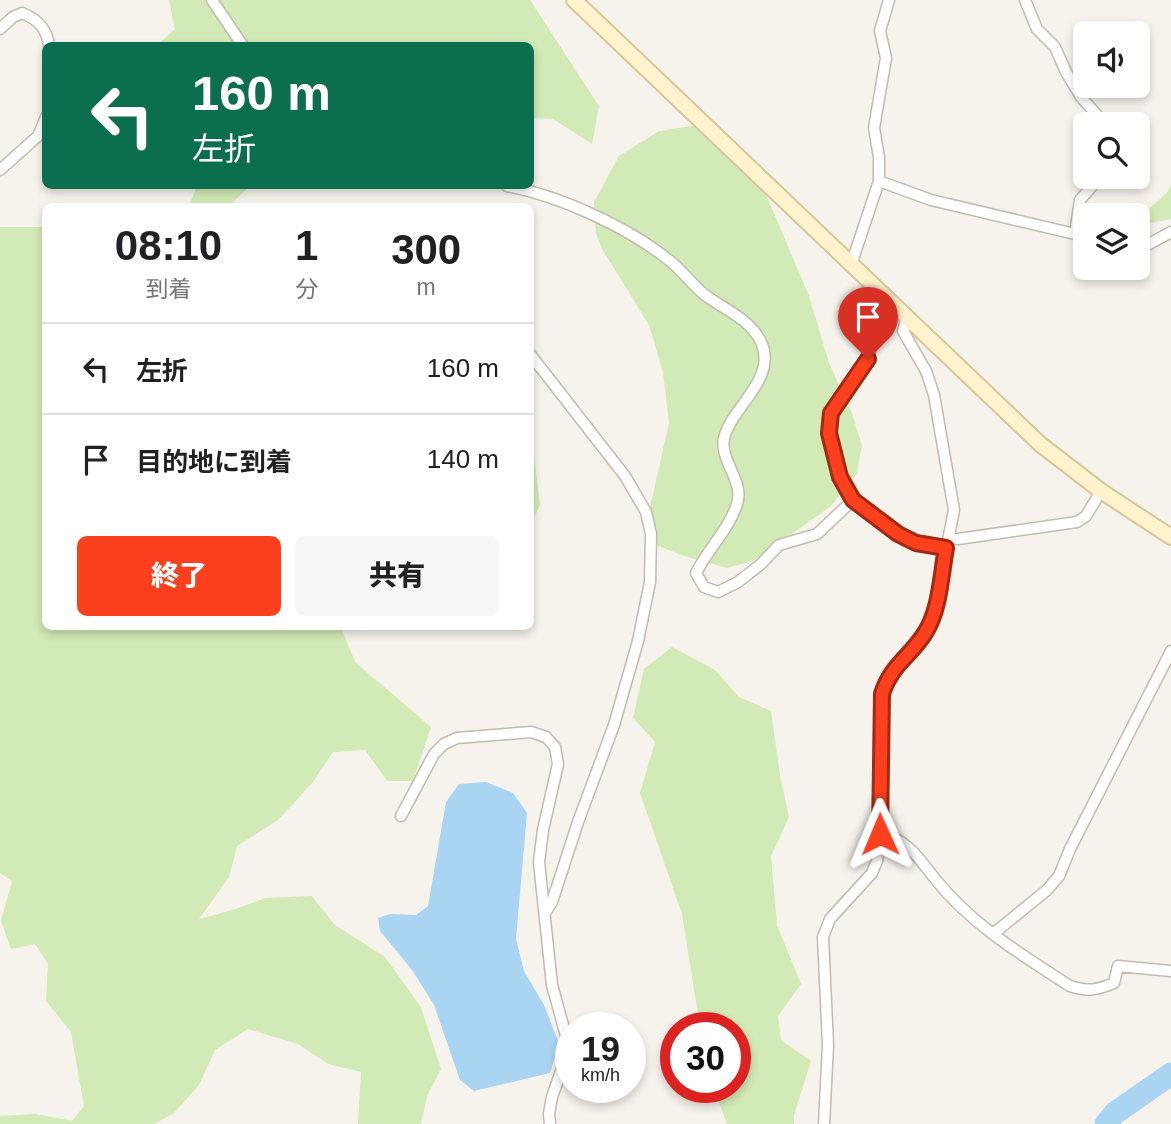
<!DOCTYPE html>
<html lang="ja">
<head>
<meta charset="utf-8">
<style>
  body { margin:0; font-family:Helvetica,"Noto Sans JP",sans-serif; background:#f6f6f6; color:#202124; height:100vh; display:flex; flex-direction:column; font-size:26px; white-space:nowrap }
  * { box-sizing:border-box; margin:0 }
  p { font-size:23px; color:#757577 }
  .icon { flex:none; width:38px; height:38px; fill:none; stroke:currentColor; stroke-width:2; stroke-linecap:round; stroke-linejoin:round }
  .map { position:relative; flex:1; overflow:hidden }
  .drawer { position:absolute; left:42px; top:203px; width:492px; height:427px; display:flex; flex-direction:column; background:#fff; border-radius:10px; box-shadow:0 4px 10px #0003 }
  .drawer>* { flex:none }
  .guide { position:absolute; left:42px; top:42px; width:492px; height:147px; border-radius:10px; box-shadow:0 4px 10px #0003; background:#0b6e4f; color:#fff; overflow:hidden }
  .fabs { position:absolute; left:1073px; top:21px; display:grid; gap:14px }
  .fabs a { display:grid; place-items:center; width:77px; height:77px; border-radius:10px; background:#fff; box-shadow:0 4px 10px #0003; font-size:35px }
  .speed { position:absolute; left:555px; top:1012px; display:flex; gap:14px; font-size:35px; font-weight:700; text-align:center }
  .speed>* { display:grid; place-content:center; width:91px; height:91px; border-radius:50%; background:#fff; box-shadow:0 4px 10px #0003; line-height:1 }
  .speed small { font-size:18px; font-weight:400 }
  .speed .limit { border:10px solid #d22; background:#fff; color:#111 }
  .pin { position:absolute; display:grid; place-items:center; width:60px; height:60px; color:#fff; margin:-72px -30px; border-radius:50% 50% 50% 0; rotate:-45deg; box-shadow:0 0 7px #0007 }
  .pin .icon { rotate:45deg }
  .me { position:absolute; width:77px; margin:-38px; rotate:359deg; stroke-linejoin:round; filter:drop-shadow(0 0 5px #0008) }
  .turn { display:flex; align-items:center; gap:24px; height:147px; padding:0 35px; font-size:32px }
  .turn .icon { width:91px; height:91px; stroke-width:2.5 }
  .turn b { display:block; font-size:49px; line-height:60px }
  .eta { display:flex; justify-content:space-evenly; align-items:center; height:119px; text-align:center }
  .eta b { font-size:42px; font-weight:800; line-height:49px }
  .action { display:flex; gap:14px; margin-top:auto; padding:14px 35px }
  .action a { flex:1; height:80px; border-radius:10px; background:#fc3f1d; color:#fff; font-size:28px; font-weight:800; line-height:80px; text-align:center }
  .action a+a { background:#f6f6f6; color:#202124 }
  ul { padding:0; list-style:none }
  li { display:flex; align-items:center; gap:21px; height:91px; padding:0 35px; border-top:2px solid #e0e0e0 }
  li div { flex:1 }
  li b { display:block; font-size:26px }
  li em { font-style:normal }
  .map>svg:first-child { display:block }
</style>
</head>
<body>
<div class="map">
<svg width="1171" height="1124" viewBox="0 0 1171 1124">
  <rect width="100%" height="100%" fill="#f6f3ec"/>
  <path fill="#d2eab5" d="M169 0H530L599 106 592 144 553 119 530 118V46H156L175 29Z
    M698 125 753 164 809 296 829 363 852 413 862 446 856 475 830 507 753 561 727 568 684 556 651 543 647 521 669 423 663 372 649 325 602 249 596 233 594 202 619 156 659 131Z
    M1171 185V219L1138 225V218L1167 193Z
    M197 186H250L229 206H192L190 203Z
    M0 227H45L46 626 341 627 355 662 431 727 413 781H387L365 750 333 752 313 782 278 820 237 846 229 877 199 919 239 908 265 898 312 896 335 925 385 957 421 1007 441 1069 427 1096 421 1124H358L361 1072 328 1064 298 1044 248 1029 215 1050 199 1085 174 1113 154 1124H0V1116L35 1114 72 1121 84 1106 71 1032 46 1001 48 964 35 944 11 949 1 921 12 881 0 873Z
    M530 443 533 447 540 505 530 526Z
    M672 647 715 670 739 697 771 711 780 775 789 817 771 856 777 925 801 984 778 1016 781 1040 811 1061 794 1115V1124H727L713 1087H735V1027H700L682 914 640 793 655 742 633 718 644 669Z"/>
  <path fill="#a9d4f2" d="M486 782 513 793 527 813 516 939 524 971 544 1005 559 1043 550 1073 474 1091 460 1080 434 1005 412 970 380 931 378 918 390 914 416 915 428 906 446 802 459 784Z"/>
  <g fill="none" stroke-linecap="round" stroke-linejoin="round">
    <path stroke="#a9d4f2" stroke-width="23" d="M1106 1124 1115 1113 1171 1074"/>
    <defs>
      <path id="street" d="M212 0 243 46
        M1025 0 1037 29 1055 47 1066 72 1081 97 1105 124
        M0 29 13 17 22 13C37 19 47 28 49 46
        M0 170 38 136 46 117
        M879 181 931 200 1075 234 1085 242
        M507 186C560 196 628 227 670 261 683 271 692 285 705 295 724 309 750 319 761 342 778 379 732 406 724 438 719 460 745 482 737 504 729 529 708 549 696 573L704 587 718 592 738 582 761 564 779 545 817 534 853 500
        M1075 234 1080 200 1100 177
        M1138 250 1171 232
        M851 265 879 181V157L874 128 886 58 880 31 889 0
        M876 289 867 304 874 336 868 359 831 413 829 433 840 477 853 500 898 534 916 543 946 548
        M530 354 625 476 646 512 651 534 650 582 638 641 614 725 578 822 552 902 545 913
        M949 537 958 539 1077 522 1086 516 1101 491
        M401 816 434 754 444 744 457 738 531 732 546 737 555 747 558 764 543 830 539 862 552 985 568 1043 565 1060 552 1097 549 1114 550 1124
        M880 834C908 839 919 859 936 880 972 925 1022 955 1070 986 1088 992 1097 990 1114 983L1118 966 1171 971
        M993 934 1047 890 1059 876 1070 849 1171 651
        M824 1124 828 1045 823 937 830 919 872 873 877 861 880 834 882 694 888 677 926 632 934 613 954 510 934 395 926 371 903 331 907 318"/>
      <path id="secondary" d="M574 0 1040 444 1101 491 1171 537"/>
    </defs>
    <use href="#street" stroke="#c2bbae" stroke-width="13"/>
    <use href="#secondary" stroke="#d6c79b" stroke-width="18"/>
    <use href="#street" stroke="#fff" stroke-width="10"/>
    <use href="#secondary" stroke="#fff3cd" stroke-width="14"/>
  </g>
  <g fill="none" stroke-linecap="round" stroke-linejoin="round">
    <defs>
      <path id="route" d="M868 359 831 413 829 433 840 477 853 500 898 534 916 543 946 548C941 575 940 610 925 633 910 657 891 665 882 694L880 834"/>
    </defs>
    <use href="#route" stroke="#a42913" stroke-width="18"/>
    <use href="#route" stroke="#fc3f1d" stroke-width="12"/>
  </g>
</svg>
<div class="fabs">
<a><svg class="icon" aria-label="sound" viewBox="0 0 24 24"><path d="M4 9h4l5-4v14l-5-4H4zM17 9q2 3 0 6"/></svg></a>
<a><svg class="icon" aria-label="search" viewBox="0 0 24 24"><circle cx="10" cy="10" r="6"/><path d="M15 15l6 6"/></svg></a>
<a><svg class="icon" aria-label="layers" viewBox="0 0 24 24"><path d="M12 4l9 5-9 5-9-5zM3 14l9 5 9-5"/></svg></a>
</div>
<div class="speed"><div>19<small>km/h</small></div><div class="limit">30</div></div>
<div class="pin" style="left:868px;top:359px;background:#d93025"><svg class="icon" aria-label="arrive" viewBox="0 0 24 24"><path d="M6 21V4h12l-3 4 3 4H6"/></svg></div>
<svg class="me" style="left:880px;top:834px" viewBox="-20 -20 40 40"><path d="M0-17L14 15 0 8-14 15z" fill="#fc3f1d" stroke="#fff" stroke-width="4"/></svg>
<div class="guide">
<div class="turn"><svg class="icon" aria-label="left" viewBox="0 0 24 24"><path d="M17 20v-9H6M10 6l-5 5 5 5"/></svg><div><b>160 m</b>左折</div></div>
</div>
<section class="drawer">
<div class="eta">
<div><b>08:10</b><p>到着</p></div>
<div><b>1</b><p>分</p></div>
<div><b>300</b><p>m</p></div>
</div>
<ul>
<li><svg class="icon" aria-label="left" viewBox="0 0 24 24"><path d="M17 20v-9H6M10 6l-5 5 5 5"/></svg><div><b>左折</b></div><em>160 m</em></li>
<li><svg class="icon" aria-label="arrive" viewBox="0 0 24 24"><path d="M6 21V4h12l-3 4 3 4H6"/></svg><div><b>目的地に到着</b></div><em>140 m</em></li>
</ul>
<div class="action"><a>終了</a><a>共有</a></div>
</section>
</div>
</body>
</html>
